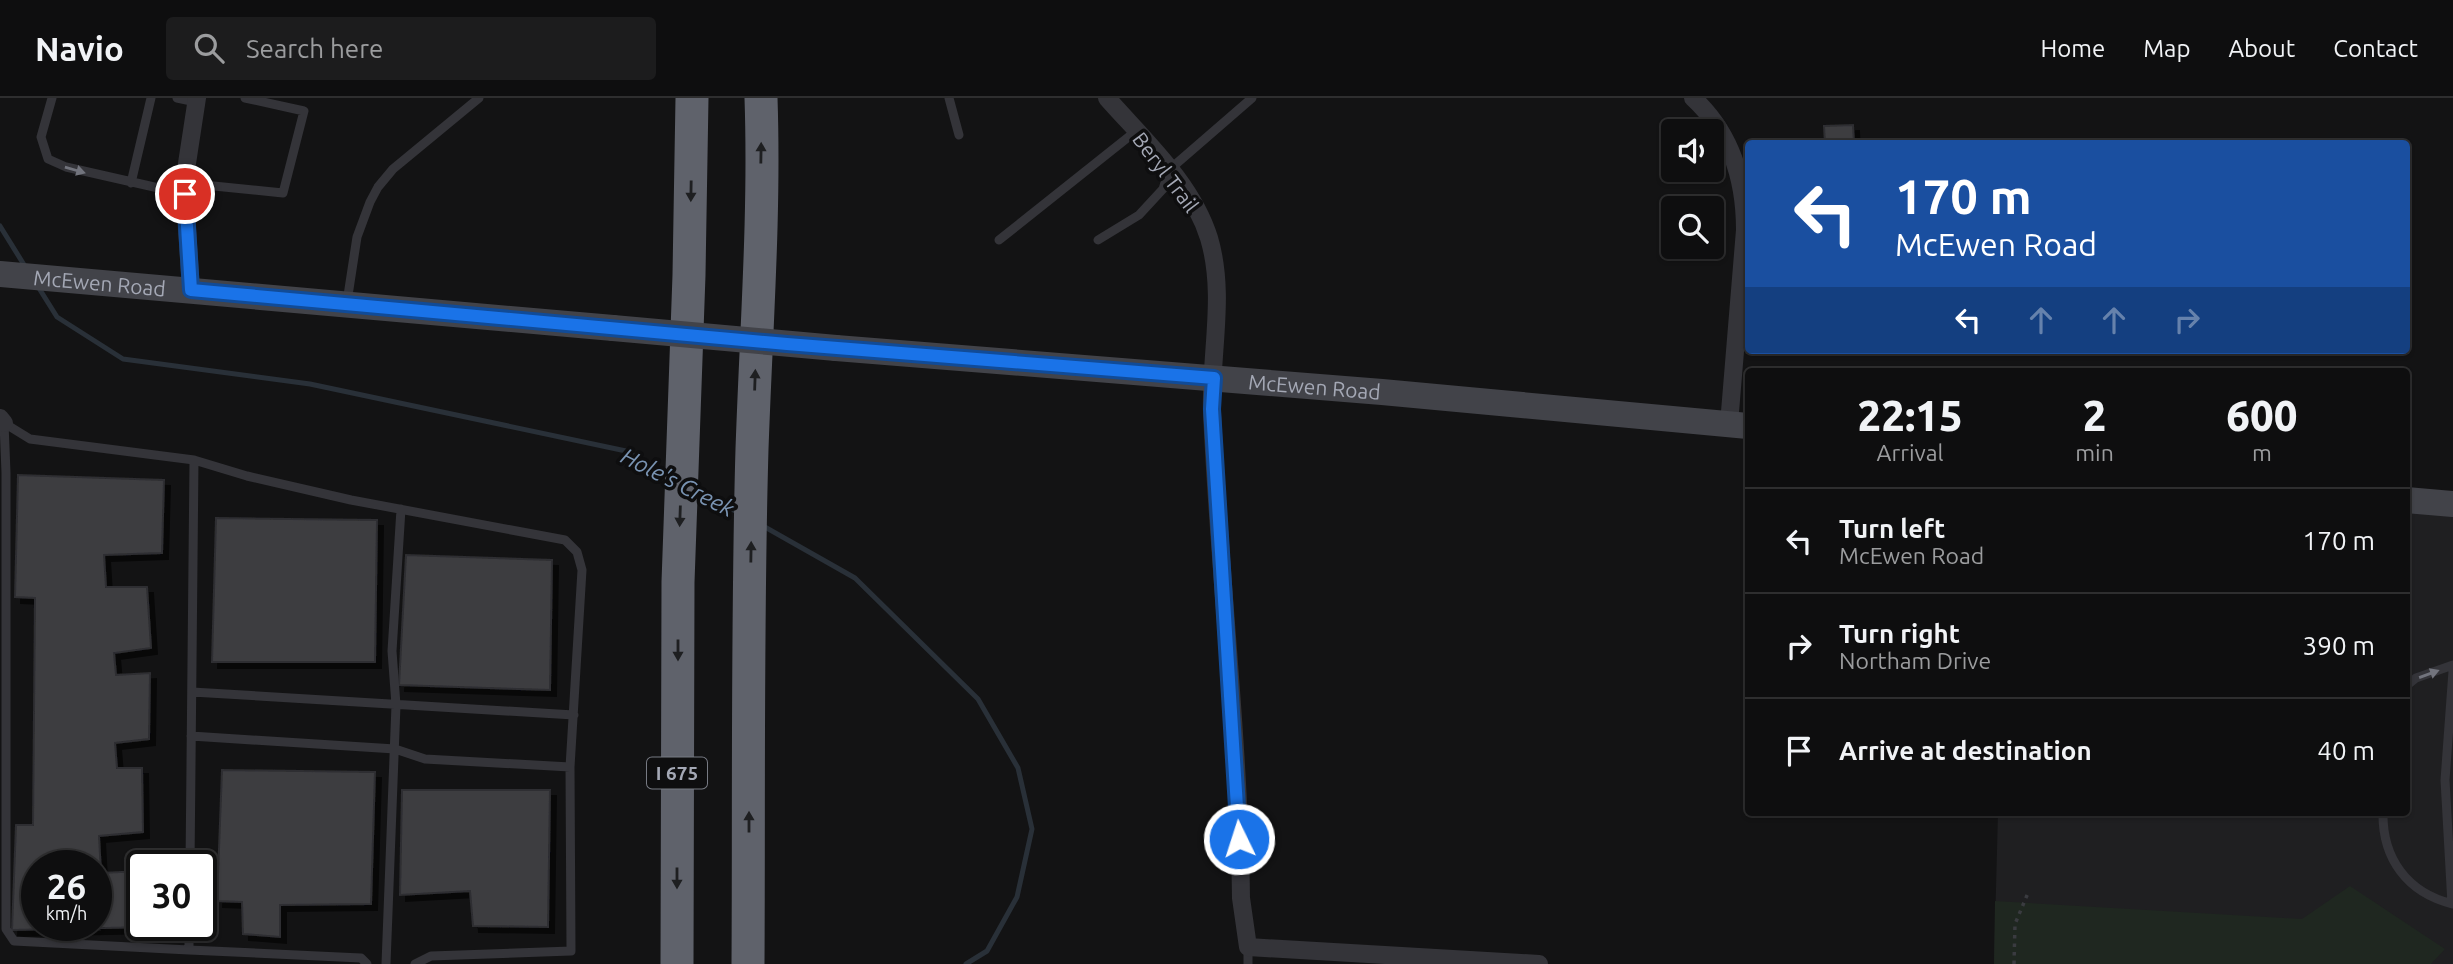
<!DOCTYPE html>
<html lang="en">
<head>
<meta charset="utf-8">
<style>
  body { margin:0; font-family:Ubuntu,sans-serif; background:#1c1c1d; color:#f1f3f6; height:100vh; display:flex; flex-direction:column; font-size:26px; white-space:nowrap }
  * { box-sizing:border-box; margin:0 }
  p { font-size:23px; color:#9b9c9e }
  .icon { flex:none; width:38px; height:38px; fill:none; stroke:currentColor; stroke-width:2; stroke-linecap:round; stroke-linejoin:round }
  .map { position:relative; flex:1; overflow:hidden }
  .side { position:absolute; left:1745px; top:270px; width:665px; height:448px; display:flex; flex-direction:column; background:#0e0e0f; border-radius:7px; box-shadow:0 2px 5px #0004,0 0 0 2px #2e2e2f }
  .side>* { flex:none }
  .banner { position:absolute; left:1745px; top:42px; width:665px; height:214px; border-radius:7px; box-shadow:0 2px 5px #0004,0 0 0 2px #2e2e2f; background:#1a4fa0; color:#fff; overflow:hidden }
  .tools { position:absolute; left:1661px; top:21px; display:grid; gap:14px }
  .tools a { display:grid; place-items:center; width:63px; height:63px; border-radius:7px; background:#0e0e0f; box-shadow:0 2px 5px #0004,0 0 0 2px #2e2e2f; font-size:35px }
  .speed { position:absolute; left:21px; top:752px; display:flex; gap:14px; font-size:35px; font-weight:700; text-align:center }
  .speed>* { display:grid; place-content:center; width:91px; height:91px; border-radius:50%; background:#0e0e0f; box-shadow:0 2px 5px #0004,0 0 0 2px #2e2e2f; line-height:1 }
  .speed small { font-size:18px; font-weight:400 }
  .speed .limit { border:4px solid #111; border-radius:10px; background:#fff; color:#111 }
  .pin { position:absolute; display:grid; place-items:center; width:60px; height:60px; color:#fff; margin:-30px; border:4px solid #fff; border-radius:50%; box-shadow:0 2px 7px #0007 }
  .me { position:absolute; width:77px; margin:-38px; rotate:356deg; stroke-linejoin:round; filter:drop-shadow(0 0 5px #0008) }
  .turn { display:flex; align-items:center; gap:24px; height:147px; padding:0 35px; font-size:32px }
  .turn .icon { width:91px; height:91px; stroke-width:2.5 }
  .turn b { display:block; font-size:49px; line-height:60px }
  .lanes { display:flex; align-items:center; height:66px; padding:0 35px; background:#0003; justify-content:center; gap:35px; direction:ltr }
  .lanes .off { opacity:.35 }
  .eta { display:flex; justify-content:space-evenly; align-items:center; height:119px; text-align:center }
  .eta b { font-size:42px; font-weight:800; line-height:49px }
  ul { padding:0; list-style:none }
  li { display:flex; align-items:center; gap:21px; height:105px; padding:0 35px; border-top:2px solid #2e2e2f }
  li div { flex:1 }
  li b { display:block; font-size:26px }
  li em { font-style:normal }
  header { display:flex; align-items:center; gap:42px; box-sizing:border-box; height:98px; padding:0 35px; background:#0e0e0f; border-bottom:2px solid #2e2e2f }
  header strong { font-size:33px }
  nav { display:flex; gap:38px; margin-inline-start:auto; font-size:24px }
  .search { width:490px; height:63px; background:#1c1c1d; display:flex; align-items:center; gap:18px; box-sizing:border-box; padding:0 24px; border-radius:7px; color:#9b9c9e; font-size:26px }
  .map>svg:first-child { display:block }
</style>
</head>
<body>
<header>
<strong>Navio</strong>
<div class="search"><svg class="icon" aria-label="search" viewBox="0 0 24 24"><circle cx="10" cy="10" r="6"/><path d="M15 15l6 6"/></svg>Search here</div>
<nav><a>Home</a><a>Map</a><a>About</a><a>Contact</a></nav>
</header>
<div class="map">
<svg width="2453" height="866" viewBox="0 0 2453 866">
  <defs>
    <filter id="shadow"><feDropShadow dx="6" dy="6" stdDeviation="0" flood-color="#0009"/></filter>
  </defs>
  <rect width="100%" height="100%" fill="#131314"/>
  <path fill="#1f1f21" d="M2406 402 2453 406V866H1994L1998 714H2406Z"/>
  <path fill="#1f2720" d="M2350 788 2445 851 2431 866H1994L1995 803 2302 821Z"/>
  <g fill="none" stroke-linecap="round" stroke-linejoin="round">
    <path stroke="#293038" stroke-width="5" d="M0 128 26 170
      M37 187 57 219 123 261 310 286 626 353 671 378
      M692 389 739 415
      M763 428 855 480 978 601 1018 670 1032 731 1017 799 987 853 966 866"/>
  </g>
  <path fill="#3d3d41" stroke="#2d2d30" stroke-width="2" fill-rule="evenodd" filter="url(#shadow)" d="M1853 27 1854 46H1825L1824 28Z
    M18 377 164 382 162 455 104 457 106 489H147L151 550 114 555 116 577 150 575 149 641 115 645 117 670H142L143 734 99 738 101 775 142 773V828L151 829 12 832 16 727H33L35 500 15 499ZM37 768H96V828H37Z
    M216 420 377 422 375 564H212Z
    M406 457 552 462 550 592 399 587Z
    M222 672 375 674 371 806 280 807V839L243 836 242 804 217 803Z
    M402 692H550L548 829 473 828 470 793 400 797Z"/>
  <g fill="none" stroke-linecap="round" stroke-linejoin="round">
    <path stroke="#3a3b40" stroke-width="3.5" stroke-dasharray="3.5 5" stroke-linecap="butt" d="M2014 866 2015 826 2028 795"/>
    <path stroke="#343439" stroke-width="9" d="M52 0 41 39 48 61 66 69 185 96
      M177 0 196 4
      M949 0 959 37
      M131 85 151 0
      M184 85 283 95 304 13 245 0
      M999 142 1136 33
      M1098 142 1139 117 1163 91 1169 72 1252 0
      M347 204 357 139 370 104 378 89 393 71 479 0
      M2406 588 2416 580 2453 567
      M192 594 574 617
      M191 638 395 651 425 661 570 669
      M2383 714C2382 760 2407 795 2453 806
      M190 768 194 362
      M2452 806 2445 682 2453 573
      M189 828V852L14 843 6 831V375L4 325 30 341 194 362 247 378 351 402 565 442 577 454 582 472 570 669 571 853 431 858 415 866
      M1248 849V866
      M189 852 361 860 367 866
      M386 866 396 607 392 553 401 411"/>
    <path stroke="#343439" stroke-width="18" d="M1107 0C1144 42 1192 85 1209 140 1226 197 1210 256 1212 314 1219 475 1239 638 1241 800L1248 849 1539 866
      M1693 0C1731 35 1745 81 1745 132L1729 326
      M191 192 184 85 197 0
      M0 320 4 325"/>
    <g stroke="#424349" stroke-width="26">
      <path id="s1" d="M0 176 613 230"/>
      <path id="s2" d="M836 250 1382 294 1748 328"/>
      <path d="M2406 402 2453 406"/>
    </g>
    <path stroke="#5f626b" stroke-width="33" d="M677 866 678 484 689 177 692 0
      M748 866C749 694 747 522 752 351 756 234 765 117 761 0"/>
    <path stroke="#424349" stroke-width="26" d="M613 230 836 250"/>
  </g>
  <defs><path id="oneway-solid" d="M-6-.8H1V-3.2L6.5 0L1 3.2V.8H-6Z" transform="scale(1.75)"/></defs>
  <g fill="#1e1f21">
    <use href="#oneway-solid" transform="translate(761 55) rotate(-89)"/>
    <use href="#oneway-solid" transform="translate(691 93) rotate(91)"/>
    <use href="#oneway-solid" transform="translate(755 282) rotate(-88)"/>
    <use href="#oneway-solid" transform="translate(680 418) rotate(92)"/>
    <use href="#oneway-solid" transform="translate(751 454) rotate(-89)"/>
    <use href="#oneway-solid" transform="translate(678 552) rotate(90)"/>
    <use href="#oneway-solid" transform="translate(749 724) rotate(-90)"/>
    <use href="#oneway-solid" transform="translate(677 780) rotate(90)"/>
  </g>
  <g fill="#72747d">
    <use href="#oneway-solid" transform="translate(75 72) rotate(16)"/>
    <use href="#oneway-solid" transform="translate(2429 576) rotate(-20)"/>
  </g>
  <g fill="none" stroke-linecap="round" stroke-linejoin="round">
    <defs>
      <path id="route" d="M185 96 191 192 787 246 1214 280 1212 311 1239 741"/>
    </defs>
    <use href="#route" stroke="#114b97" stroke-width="18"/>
    <use href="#route" stroke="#1a73e8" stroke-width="12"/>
  </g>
  <g text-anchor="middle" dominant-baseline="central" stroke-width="7" stroke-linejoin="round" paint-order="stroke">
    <rect fill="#0e0e0f" stroke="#777a83" stroke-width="2" x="647" y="659.5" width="60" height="31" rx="5"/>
    <g font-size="19" font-weight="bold" fill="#a4a8b5">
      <text x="677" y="675">I 675</text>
    </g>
    <g font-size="21" fill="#a4a8b5" stroke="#0e0e0f">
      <text transform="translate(1166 74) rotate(53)">Beryl Trail</text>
      <text stroke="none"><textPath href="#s1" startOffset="100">McEwen Road</textPath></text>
      <text stroke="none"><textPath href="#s2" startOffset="480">McEwen Road</textPath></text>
    </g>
    <g font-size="23" font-style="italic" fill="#7993b2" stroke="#0e0e0f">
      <text transform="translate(678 384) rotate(27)">Hole's Creek</text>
    </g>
  </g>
</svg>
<div class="tools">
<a><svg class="icon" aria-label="sound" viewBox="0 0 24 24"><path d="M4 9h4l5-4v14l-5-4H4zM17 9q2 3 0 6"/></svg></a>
<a><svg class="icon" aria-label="search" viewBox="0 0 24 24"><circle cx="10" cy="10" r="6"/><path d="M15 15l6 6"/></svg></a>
</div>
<div class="speed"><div>26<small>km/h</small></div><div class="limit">30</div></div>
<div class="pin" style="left:185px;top:96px;background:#d93025"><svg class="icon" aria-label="arrive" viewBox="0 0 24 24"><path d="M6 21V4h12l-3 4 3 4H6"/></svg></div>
<svg class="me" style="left:1239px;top:741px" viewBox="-20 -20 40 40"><circle r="17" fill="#1a73e8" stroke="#fff" stroke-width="3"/><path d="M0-11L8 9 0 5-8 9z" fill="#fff"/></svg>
<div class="banner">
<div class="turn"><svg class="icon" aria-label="left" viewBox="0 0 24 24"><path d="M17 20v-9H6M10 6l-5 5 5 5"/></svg><div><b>170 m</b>McEwen Road</div></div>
<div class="lanes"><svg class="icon" aria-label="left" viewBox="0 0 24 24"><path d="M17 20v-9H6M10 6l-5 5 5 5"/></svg><svg class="icon off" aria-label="ahead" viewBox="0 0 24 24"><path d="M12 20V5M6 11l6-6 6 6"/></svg><svg class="icon off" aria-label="ahead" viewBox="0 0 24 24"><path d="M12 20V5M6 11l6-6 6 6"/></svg><svg class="icon off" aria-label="right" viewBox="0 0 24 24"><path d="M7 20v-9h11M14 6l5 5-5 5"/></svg></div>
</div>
<section class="side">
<div class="eta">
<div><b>22:15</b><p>Arrival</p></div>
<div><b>2</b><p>min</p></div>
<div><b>600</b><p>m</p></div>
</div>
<ul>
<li><svg class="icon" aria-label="left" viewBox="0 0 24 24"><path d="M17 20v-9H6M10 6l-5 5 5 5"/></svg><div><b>Turn left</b><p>McEwen Road</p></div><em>170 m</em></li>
<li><svg class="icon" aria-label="right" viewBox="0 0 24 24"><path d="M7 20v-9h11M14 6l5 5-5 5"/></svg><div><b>Turn right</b><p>Northam Drive</p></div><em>390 m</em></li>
<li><svg class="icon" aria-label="arrive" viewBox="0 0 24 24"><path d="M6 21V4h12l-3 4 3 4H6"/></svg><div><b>Arrive at destination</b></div><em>40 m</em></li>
</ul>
</section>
</div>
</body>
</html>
